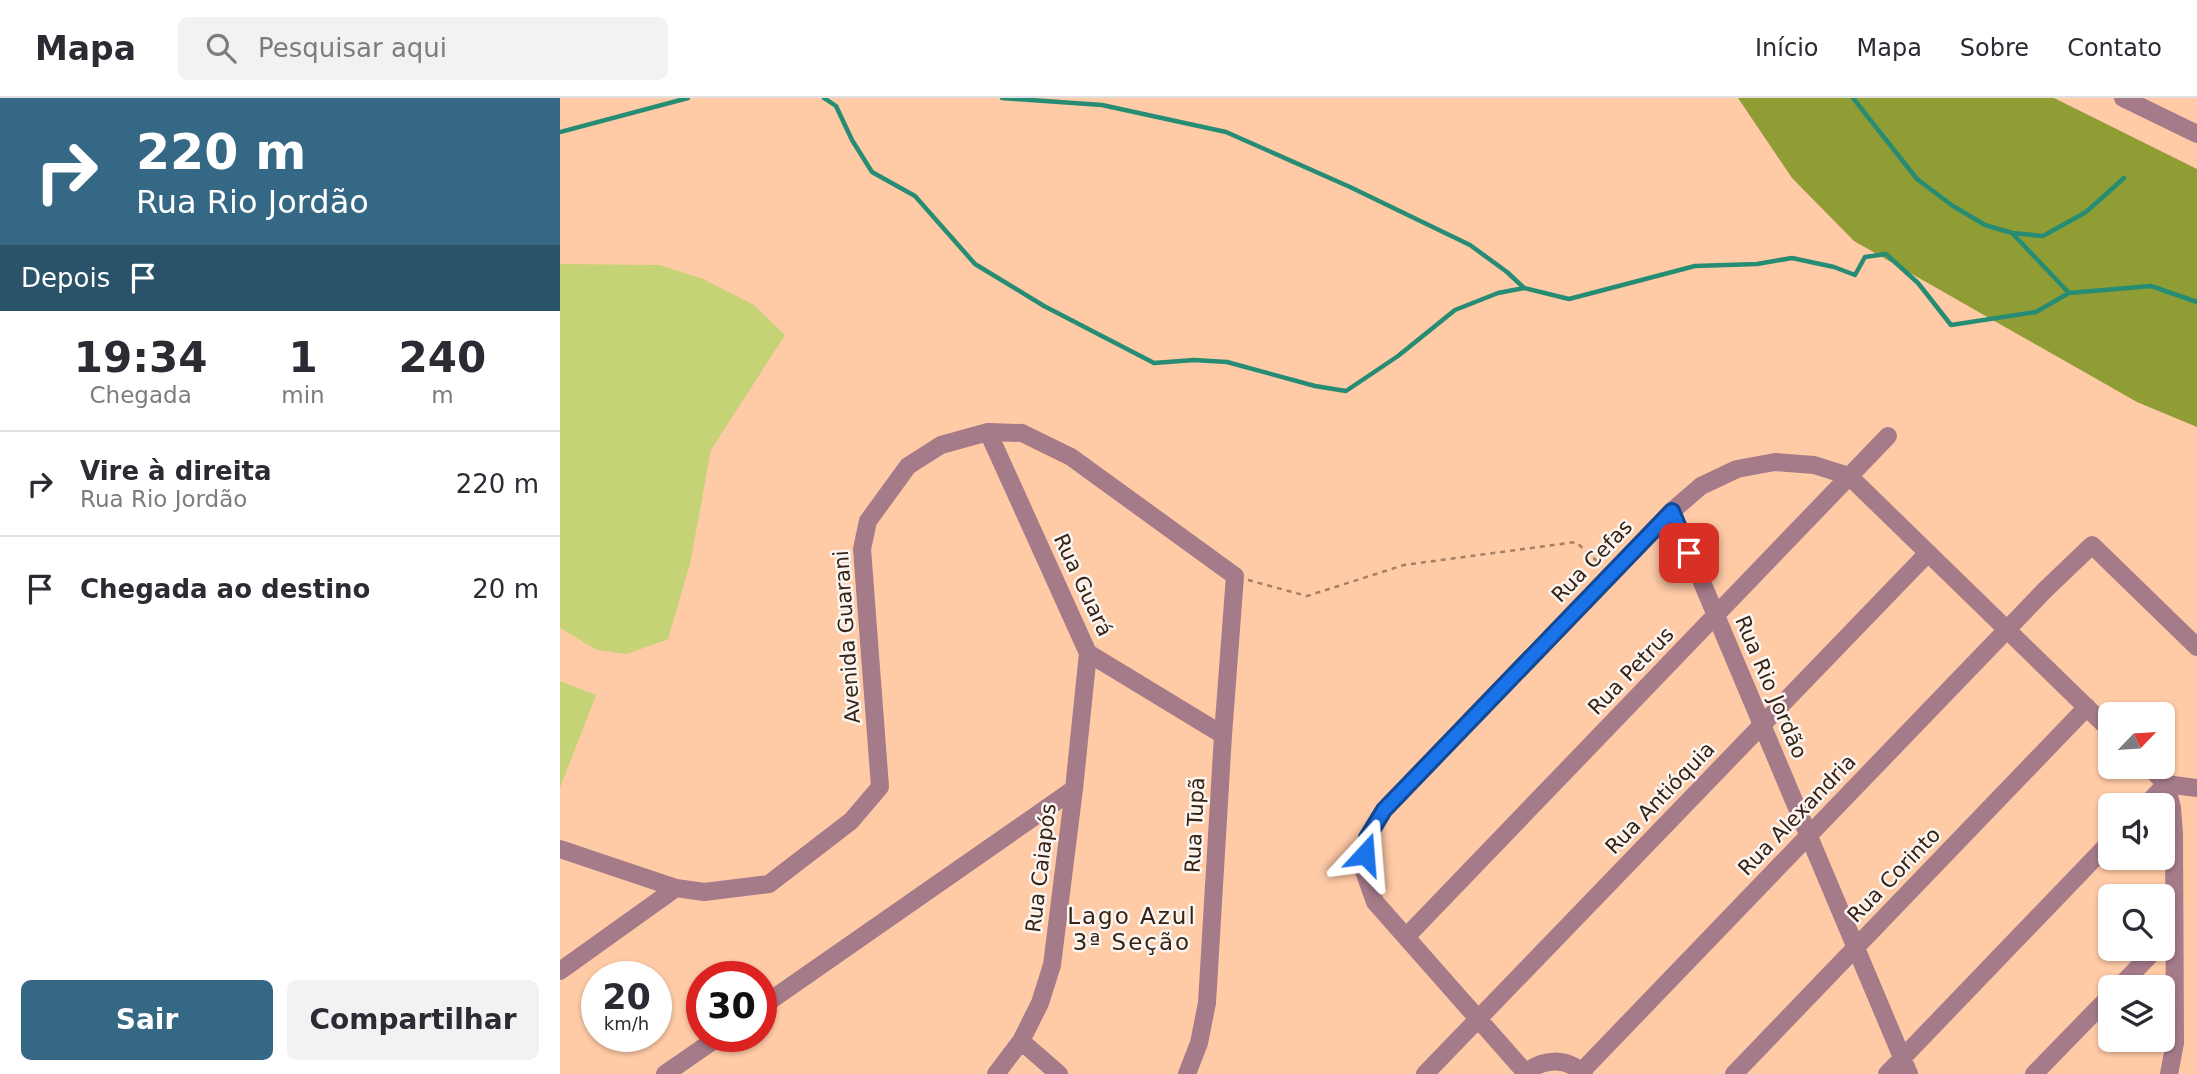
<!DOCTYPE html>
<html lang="pt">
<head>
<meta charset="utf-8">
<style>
  body { margin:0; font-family:"DejaVu Sans",sans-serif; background:#f2f2f3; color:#2b2b33; height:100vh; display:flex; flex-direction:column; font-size:26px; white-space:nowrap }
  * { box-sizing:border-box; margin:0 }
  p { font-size:23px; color:#7c7c81 }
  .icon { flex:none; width:38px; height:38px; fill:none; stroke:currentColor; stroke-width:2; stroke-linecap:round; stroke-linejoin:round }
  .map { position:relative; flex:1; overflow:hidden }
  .side { display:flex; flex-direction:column; background:#fff; width:560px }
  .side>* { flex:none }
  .guide { background:#356885; color:#fff; overflow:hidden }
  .needle { width:46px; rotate:65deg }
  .fabs { position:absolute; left:1538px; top:604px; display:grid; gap:14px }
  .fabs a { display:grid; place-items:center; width:77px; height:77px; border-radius:10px; background:#fff; box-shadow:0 2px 5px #0004; font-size:35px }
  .speed { position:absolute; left:21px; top:863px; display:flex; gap:14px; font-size:35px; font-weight:700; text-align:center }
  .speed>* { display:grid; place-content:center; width:91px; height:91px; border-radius:50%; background:#fff; box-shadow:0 2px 5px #0004; line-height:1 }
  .speed small { font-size:18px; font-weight:400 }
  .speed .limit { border:10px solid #d22; background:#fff; color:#111 }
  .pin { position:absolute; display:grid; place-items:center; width:60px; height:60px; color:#fff; margin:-30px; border-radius:14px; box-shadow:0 4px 10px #0006 }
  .me { position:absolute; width:77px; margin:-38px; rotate:19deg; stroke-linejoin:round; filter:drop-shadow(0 0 5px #0008) }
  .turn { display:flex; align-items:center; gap:24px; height:147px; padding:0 21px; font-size:32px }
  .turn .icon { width:91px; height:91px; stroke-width:2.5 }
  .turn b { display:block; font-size:49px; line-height:60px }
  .then { display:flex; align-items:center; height:66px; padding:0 21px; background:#0003; gap:14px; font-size:26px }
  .eta { display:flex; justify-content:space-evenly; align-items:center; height:119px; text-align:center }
  .eta b { font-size:42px; font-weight:600; line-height:49px }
  .button { display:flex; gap:14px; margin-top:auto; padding:14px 21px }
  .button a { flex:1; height:80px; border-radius:10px; background:#356885; color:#fff; font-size:28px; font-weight:600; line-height:80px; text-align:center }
  .button a+a { background:#f2f2f3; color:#2b2b33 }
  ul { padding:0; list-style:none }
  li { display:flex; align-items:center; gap:21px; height:105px; padding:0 21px; border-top:2px solid #e1e1e2 }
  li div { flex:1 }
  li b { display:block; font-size:26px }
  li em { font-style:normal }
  header { display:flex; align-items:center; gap:42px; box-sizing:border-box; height:98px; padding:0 35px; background:#fff; border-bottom:2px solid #e1e1e2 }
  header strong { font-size:33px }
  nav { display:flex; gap:38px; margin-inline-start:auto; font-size:24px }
  .search { width:490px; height:63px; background:#f2f2f3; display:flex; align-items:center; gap:18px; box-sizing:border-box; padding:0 24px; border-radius:10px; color:#7c7c81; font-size:26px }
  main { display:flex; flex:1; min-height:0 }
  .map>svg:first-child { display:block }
</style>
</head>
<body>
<header>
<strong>Mapa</strong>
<div class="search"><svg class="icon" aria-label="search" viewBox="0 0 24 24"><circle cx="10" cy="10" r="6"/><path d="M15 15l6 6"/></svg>Pesquisar aqui</div>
<nav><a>Início</a><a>Mapa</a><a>Sobre</a><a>Contato</a></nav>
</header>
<main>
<section class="side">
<div class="guide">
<div class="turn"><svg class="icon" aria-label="right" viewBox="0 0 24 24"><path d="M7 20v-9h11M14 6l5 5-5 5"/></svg><div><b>220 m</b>Rua Rio Jordão</div></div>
<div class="then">Depois<svg class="icon" aria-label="arrive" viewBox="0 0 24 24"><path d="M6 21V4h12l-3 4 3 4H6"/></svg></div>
</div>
<div class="eta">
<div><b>19:34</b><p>Chegada</p></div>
<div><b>1</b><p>min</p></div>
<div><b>240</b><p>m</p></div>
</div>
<ul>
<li><svg class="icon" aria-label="right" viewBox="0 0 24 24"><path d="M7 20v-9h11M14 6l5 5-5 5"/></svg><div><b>Vire à direita</b><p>Rua Rio Jordão</p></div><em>220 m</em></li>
<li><svg class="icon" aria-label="arrive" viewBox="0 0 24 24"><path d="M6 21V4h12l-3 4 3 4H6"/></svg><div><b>Chegada ao destino</b></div><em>20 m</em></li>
</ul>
<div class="button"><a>Sair</a><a>Compartilhar</a></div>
</section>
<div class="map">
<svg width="1637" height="976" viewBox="0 0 1637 976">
  <rect width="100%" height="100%" fill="#ffcaa6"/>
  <path fill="#c5d275" d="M0 166 100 167 143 181 194 207 225 237 151 352 130 466 108 541 67 556 37 552 0 530Z
    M0 583 36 597 0 690Z"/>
  <path fill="#909c34" d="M1178 0H1494L1637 71V329L1577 304 1294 143 1232 80Z"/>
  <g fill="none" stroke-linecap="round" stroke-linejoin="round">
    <path stroke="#268d74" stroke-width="4.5" d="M264 0 276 8 292 42 312 74 355 98 415 166 484 208 594 265 634 262 667 264 755 288 786 293 838 258 895 212 938 195 964 190 1009 201 1135 168 1197 166 1232 160 1274 169 1295 177 1305 159 1326 156 1358 185 1391 227 1476 214 1509 195
      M442 0 542 7 666 34 790 89 910 147 947 174 963 189
      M1293 0 1357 81 1393 108 1425 127 1452 135 1509 195 1591 188 1637 204
      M0 34 128 0
      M1452 135 1483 138 1526 114 1564 80"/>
    <path stroke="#a68066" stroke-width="2.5" stroke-dasharray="5 5" stroke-linecap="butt" d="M688 482 747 498 844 467 1016 444 1039 465"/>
    <path stroke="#a57a89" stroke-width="18" d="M1563 0 1637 36
      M428 334 528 555 663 637
      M1112 413 1349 976
      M1588 668 1606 686 1612 710 1614 736 1615 945 1609 976
      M1606 686 1637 690
      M1586 707 1606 686
      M0 751 116 790 144 794 209 786 291 723 320 689 302 451 308 423 348 368 381 347 428 334 462 335 511 359 675 478 663 637 647 905 639 945 627 976
      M846 839 1328 338
      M0 873 116 790
      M1559 889 1597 850
      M201 909 514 691
      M461 943 499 976
      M1022 973 1485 492 1532 447 1637 549
      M965 974 815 804 804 773 807 740 824 712 1112 413 1141 388 1177 371 1215 364 1254 367 1289 378 1550 632
      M105 976 160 938
      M436 976 461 943 480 905 492 867 514 691 528 555
      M865 976 1368 455
      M964 976C982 960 1006 959 1024 976
      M1174 976 1527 609
      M1327 976 1550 744
      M1474 976 1550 898"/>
  </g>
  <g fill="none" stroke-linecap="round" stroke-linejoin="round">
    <defs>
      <path id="route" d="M805 756 807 740 824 712 1112 413 1129 455"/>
    </defs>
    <use href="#route" stroke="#114b97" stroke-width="18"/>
    <use href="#route" stroke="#1a73e8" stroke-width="12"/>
  </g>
  <g text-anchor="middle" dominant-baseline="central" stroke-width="5" stroke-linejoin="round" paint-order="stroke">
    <g font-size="21" fill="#362315" stroke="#fcf6f3">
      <text transform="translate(1032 463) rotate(-46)">Rua Cefas</text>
      <text transform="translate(523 487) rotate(65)">Rua Guará</text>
      <text transform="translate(287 539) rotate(-94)">Avenida Guarani</text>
      <text transform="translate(1071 573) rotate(-46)">Rua Petrus</text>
      <text transform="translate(1211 589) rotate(67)">Rua Rio Jordão</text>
      <text transform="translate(1100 700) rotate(-46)">Rua Antióquia</text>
      <text transform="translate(1237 717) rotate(-46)">Rua Alexandria</text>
      <text transform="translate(635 727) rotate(-87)">Rua Tupã</text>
      <text transform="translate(481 770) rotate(-83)">Rua Caiapós</text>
      <text transform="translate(1334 777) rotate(-46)">Rua Corinto</text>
    </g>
    <g font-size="23" letter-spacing="2" fill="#362315" stroke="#fcf6f3">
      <text x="572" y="818">Lago Azul<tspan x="572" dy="26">3ª Seção</tspan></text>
    </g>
  </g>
</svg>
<div class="fabs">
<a><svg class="needle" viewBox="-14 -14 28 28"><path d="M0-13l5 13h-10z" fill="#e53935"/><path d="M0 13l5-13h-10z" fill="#7c7c81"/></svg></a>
<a><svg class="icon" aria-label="sound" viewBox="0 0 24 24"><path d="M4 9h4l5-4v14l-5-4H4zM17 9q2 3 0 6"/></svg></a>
<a><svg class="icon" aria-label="search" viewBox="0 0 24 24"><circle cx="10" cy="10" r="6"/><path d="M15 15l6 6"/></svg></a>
<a><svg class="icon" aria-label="layers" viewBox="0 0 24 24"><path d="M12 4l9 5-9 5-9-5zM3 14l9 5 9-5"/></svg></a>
</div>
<div class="speed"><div>20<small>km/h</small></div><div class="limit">30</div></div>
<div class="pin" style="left:1129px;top:455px;background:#d93025"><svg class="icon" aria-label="arrive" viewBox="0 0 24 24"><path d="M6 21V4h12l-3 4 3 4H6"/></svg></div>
<svg class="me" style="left:805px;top:756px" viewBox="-20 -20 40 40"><path d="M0-17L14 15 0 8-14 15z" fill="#1a73e8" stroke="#fff" stroke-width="4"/></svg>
</div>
</main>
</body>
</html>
